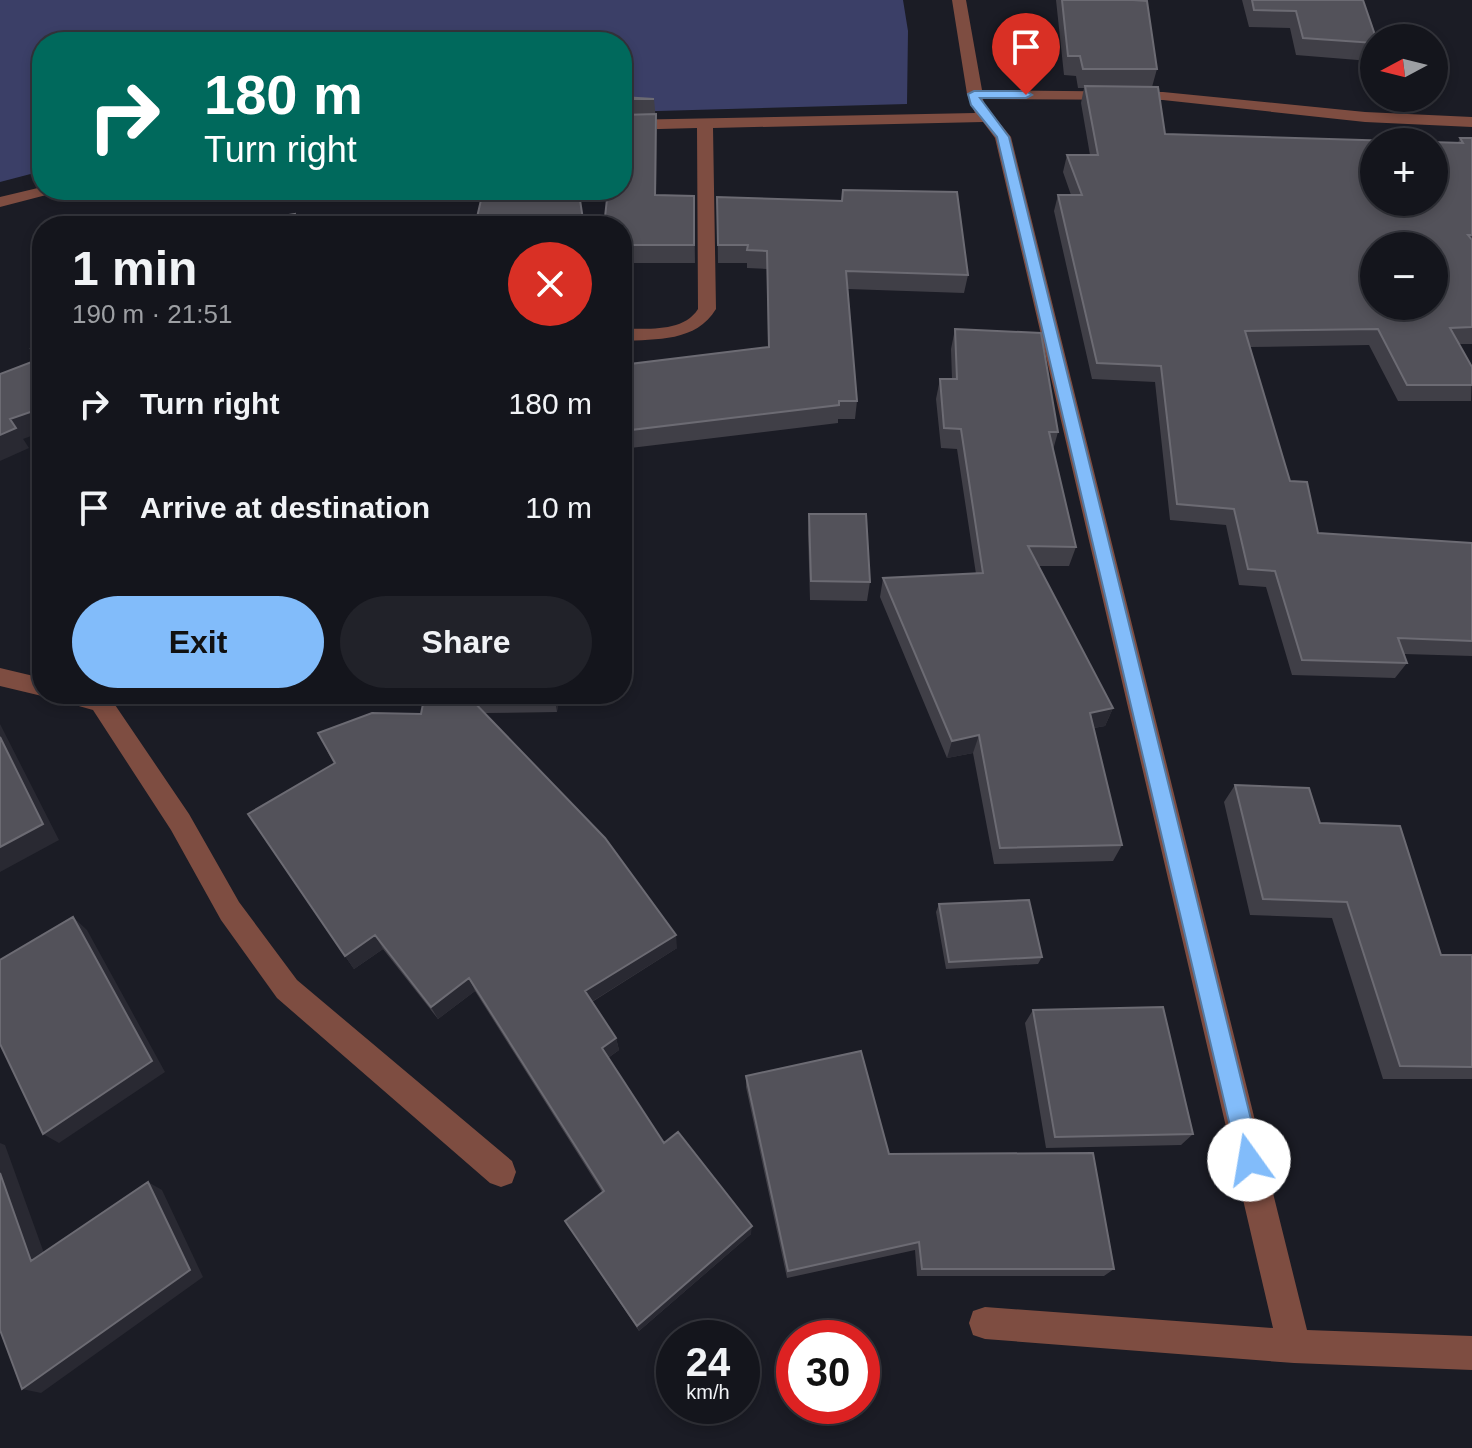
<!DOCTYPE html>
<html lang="en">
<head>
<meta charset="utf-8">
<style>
  body { margin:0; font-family:Arial,sans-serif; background:#212229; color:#f1f3f6; height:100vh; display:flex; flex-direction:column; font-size:30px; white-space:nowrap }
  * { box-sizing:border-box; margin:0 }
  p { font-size:26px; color:#9d9fa3 }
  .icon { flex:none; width:44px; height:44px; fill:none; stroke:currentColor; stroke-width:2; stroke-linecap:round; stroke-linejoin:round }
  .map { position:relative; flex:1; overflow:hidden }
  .drawer { position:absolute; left:32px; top:216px; width:600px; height:488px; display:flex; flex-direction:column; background:#14151c; border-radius:32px; box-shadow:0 4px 12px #0003,0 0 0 2px #33343b }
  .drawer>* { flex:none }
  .banner { position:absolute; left:32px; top:32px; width:600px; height:168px; border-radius:32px; box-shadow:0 4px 12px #0003,0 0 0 2px #33343b; background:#00695c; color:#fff; overflow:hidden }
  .needle { width:52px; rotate:263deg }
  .tools { position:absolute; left:1360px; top:24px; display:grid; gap:16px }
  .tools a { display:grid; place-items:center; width:88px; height:88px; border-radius:50%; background:#14151c; box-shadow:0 4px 12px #0003,0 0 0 2px #33343b; font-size:40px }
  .speed { position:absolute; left:656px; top:1320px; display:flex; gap:16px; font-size:40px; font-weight:700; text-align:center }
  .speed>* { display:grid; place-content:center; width:104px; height:104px; border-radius:50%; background:#14151c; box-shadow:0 4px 12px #0003,0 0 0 2px #33343b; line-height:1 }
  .speed small { font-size:20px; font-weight:400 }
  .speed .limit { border:12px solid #d22; background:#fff; color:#111 }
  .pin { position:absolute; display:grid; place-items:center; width:68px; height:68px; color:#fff; margin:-82px -34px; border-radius:50% 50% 50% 0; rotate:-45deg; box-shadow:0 0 8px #0007 }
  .pin .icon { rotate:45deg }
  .me { position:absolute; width:88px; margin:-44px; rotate:347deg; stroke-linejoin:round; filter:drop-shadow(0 0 6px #0008) }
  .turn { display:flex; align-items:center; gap:28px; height:168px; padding:0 40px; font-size:36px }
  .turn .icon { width:104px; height:104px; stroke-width:2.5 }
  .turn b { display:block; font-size:56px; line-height:68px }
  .round { display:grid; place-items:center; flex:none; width:84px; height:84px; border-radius:42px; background:#212229 }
  .summary { display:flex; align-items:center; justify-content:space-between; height:136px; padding:0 40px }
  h1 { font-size:48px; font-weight:800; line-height:60px }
  .action { display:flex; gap:16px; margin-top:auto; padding:16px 40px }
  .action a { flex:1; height:92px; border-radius:48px; background:#82bcfa; color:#111; font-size:32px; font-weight:800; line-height:92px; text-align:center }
  .action a+a { background:#212229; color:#f1f3f6 }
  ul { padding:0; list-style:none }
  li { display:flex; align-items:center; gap:24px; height:104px; padding:0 40px }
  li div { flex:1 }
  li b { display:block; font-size:30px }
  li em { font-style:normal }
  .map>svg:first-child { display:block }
</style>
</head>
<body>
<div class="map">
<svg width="1472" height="1448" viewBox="0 0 1472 1448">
  <rect width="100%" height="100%" fill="#1b1c25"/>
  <path fill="#3b3f67" d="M0 0H903L908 31 907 104 622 112V42H42V171L0 182Z"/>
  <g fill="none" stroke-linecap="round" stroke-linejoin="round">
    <path fill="#7e4d41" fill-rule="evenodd" d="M952 0H966L982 90 1163 92 1365 112 1472 117V127L1365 122 1163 100 983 99 984 104 1011 137 1307 1330 1472 1336V1370L1294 1363 985 1339 973 1335 969 1323 973 1311 985 1307 1273 1328 995 138 983 122 713 128 716 309C696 342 657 339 622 341V329C647 328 683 333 698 309L697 128 622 130V120L975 113 967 94Z
      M42 187V190H56L54 193 0 207V197Z
      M0 668 42 678V694H49L42 696 0 686Z
      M57 694 109 696 189 814 239 902 297 980 512 1161 516 1172 512 1183 501 1187 490 1183 277 998 221 920 171 830 93 710 61 701Z"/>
  </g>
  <path fill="#403f47" d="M1056 0H1133L1157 69 1152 87 1165 134 1458 143 1460 138H1472V344H1459L1472 367 1471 401H1398L1369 345 1250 347 1290 481 1318 533 1472 543V656L1404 654 1407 663 1395 678 1292 675 1266 587 1239 585 1226 525 1170 520 1155 382 1092 379 1054 211 1058 195H1071L1063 172 1067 155H1090L1081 103 1084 88H1078L1076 76 1064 75Z
    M1242 0H1363L1374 38V51L1370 61 1296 55 1290 28 1249 27Z
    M622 97 654 99 657 132 656 195 694 196 695 263H622Z
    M717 197 968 275 964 293 848 289 857 401 855 419H838V423L622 449V365L768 347 767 269 747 268V263H718Z
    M955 329 1058 432 1053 450 1076 547 1069 566H1038L1113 708 1105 726 1094 728 1122 845 1113 861 994 864 973 753 947 758 880 597 883 578 976 574 957 449 941 448 936 399 940 379H952L951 349Z
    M809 514 870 582 867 601 810 600 808 533Z
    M425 694H559L557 712 485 713 677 948 592 1002 616 1038 619 1050 608 1058 664 1143 751 1234 639 1331 565 1221 602 1192 475 991 438 1019 383 949 354 969 248 814 334 764 318 733 421 714Z
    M1235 785 1320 823 1441 955H1472V1079H1383L1332 918 1250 915 1224 802Z
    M939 904 1042 957 1038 964 946 969 936 912Z
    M1033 1010 1193 1134 1181 1145 1046 1148 1025 1023Z
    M746 1076 889 1154 1114 1269 1104 1276H917L915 1250 787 1278 746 1087Z"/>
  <path fill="#292932" d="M656 114 657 132 656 213 655 195Z
    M42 408V432L23 439 10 419Z
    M16 428 29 448 0 461V435Z
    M554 694H559L557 712 554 695Z
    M1113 708 1105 726 1082 730 1090 713Z
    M0 724 59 840 0 872Z
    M979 735 973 753 947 758 952 741Z
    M73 917 87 930 165 1072 59 1143 43 1134Z
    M375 935 383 949 354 969 345 956Z
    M676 935 677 948 588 1004 585 991Z
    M469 978 475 991 438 1019 431 1007Z
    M616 1038 619 1050 605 1060 602 1048Z
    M0 1143 5 1145 49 1267 31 1261 0 1173Z
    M148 1182 162 1190 203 1277 41 1393 22 1389Z
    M752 1226 751 1234 639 1331 637 1326Z"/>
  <path fill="#53525a" stroke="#6c6b73" stroke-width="2" fill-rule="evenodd" d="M1062 0H1133L1147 1 1157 69H1083L1080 56H1068Z
    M1252 0H1363L1376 38H1374V43L1303 38 1296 11 1254 10Z
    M1085 86 1158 87 1165 134 1463 143 1460 138H1472V235H1468L1472 240V327L1450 328 1472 367V385H1407L1378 329 1245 331 1290 481 1307 482 1318 533 1472 543V641L1398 638 1407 663 1302 660 1275 571 1248 569 1234 509 1177 504 1161 366 1097 363 1058 195H1082L1067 155H1098ZM1374 142H1434V202H1374ZM1374 246H1434V306H1374Z
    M622 97 654 99H622Z
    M656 114 655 195 694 196V245H622V226H604L608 190H622V115Z
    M843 190 957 192 968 275 846 271 857 401H839V405L622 431V365L769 347 767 251 747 250 748 245H718L717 197 842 201Z
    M481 200H580L584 226H475Z
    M295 214 296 226H228V225Z
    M955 329 1041 333 1058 432H1049L1076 547 1028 546 1113 708 1090 713 1122 845 1000 848 979 735 952 741 883 578 983 573 961 429 944 428 940 379H957Z
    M42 345V408L10 419 16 428 0 435V374L37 360 31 349Z
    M809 514H866L870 582 811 581Z
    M425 694H554V695L469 697 605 838 676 935 585 991 616 1038 602 1048 664 1143 678 1132 752 1226 637 1326 565 1221 604 1191 469 978 431 1007 375 935 345 956 248 814 335 763 318 733 372 713 421 714Z
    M0 737 43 824 0 847Z
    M1235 785 1309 788 1320 823 1400 826 1441 955H1472V1067L1400 1066 1347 902 1263 899Z
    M1029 900 1042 957 949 962 939 904Z
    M73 917 152 1061 43 1134 0 1044V960Z
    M1163 1007 1193 1134 1055 1137 1033 1010Z
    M861 1051 889 1154 1093 1153 1114 1269H922L919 1242 788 1271 746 1076Z
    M0 1173 31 1261 148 1182 190 1270 22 1389 0 1330Z"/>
  <path fill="#82bcfa" stroke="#547aa2" stroke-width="2" d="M974 91H1026L1032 95 1026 98H980L1009 137 1261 1160 1257 1168 1249 1171 1241 1168 1238 1160 997 137 971 105 968 94Z"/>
</svg>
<div class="tools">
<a><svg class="needle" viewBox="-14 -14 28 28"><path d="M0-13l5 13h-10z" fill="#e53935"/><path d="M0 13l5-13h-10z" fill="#9d9fa3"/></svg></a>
<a>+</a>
<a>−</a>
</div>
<div class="speed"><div>24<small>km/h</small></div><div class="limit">30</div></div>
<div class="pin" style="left:1026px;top:95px;background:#d93025"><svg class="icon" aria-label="arrive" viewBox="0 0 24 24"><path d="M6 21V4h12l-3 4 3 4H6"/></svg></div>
<svg class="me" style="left:1249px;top:1160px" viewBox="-20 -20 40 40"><circle r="19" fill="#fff"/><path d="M0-13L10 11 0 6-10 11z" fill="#82bcfa"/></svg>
<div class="banner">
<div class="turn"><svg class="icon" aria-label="right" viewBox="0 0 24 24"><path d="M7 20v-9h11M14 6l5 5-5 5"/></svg><div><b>180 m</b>Turn right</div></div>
</div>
<section class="drawer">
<div class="summary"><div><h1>1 min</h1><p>190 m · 21:51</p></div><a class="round" style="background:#d93025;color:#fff"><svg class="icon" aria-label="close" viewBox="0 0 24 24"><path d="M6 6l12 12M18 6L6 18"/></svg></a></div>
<ul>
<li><svg class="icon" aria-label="right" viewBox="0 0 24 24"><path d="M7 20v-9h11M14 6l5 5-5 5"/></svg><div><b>Turn right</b></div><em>180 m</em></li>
<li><svg class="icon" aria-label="arrive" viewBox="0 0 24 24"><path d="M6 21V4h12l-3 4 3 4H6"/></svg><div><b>Arrive at destination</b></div><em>10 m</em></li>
</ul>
<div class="action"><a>Exit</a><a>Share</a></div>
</section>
</div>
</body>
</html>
